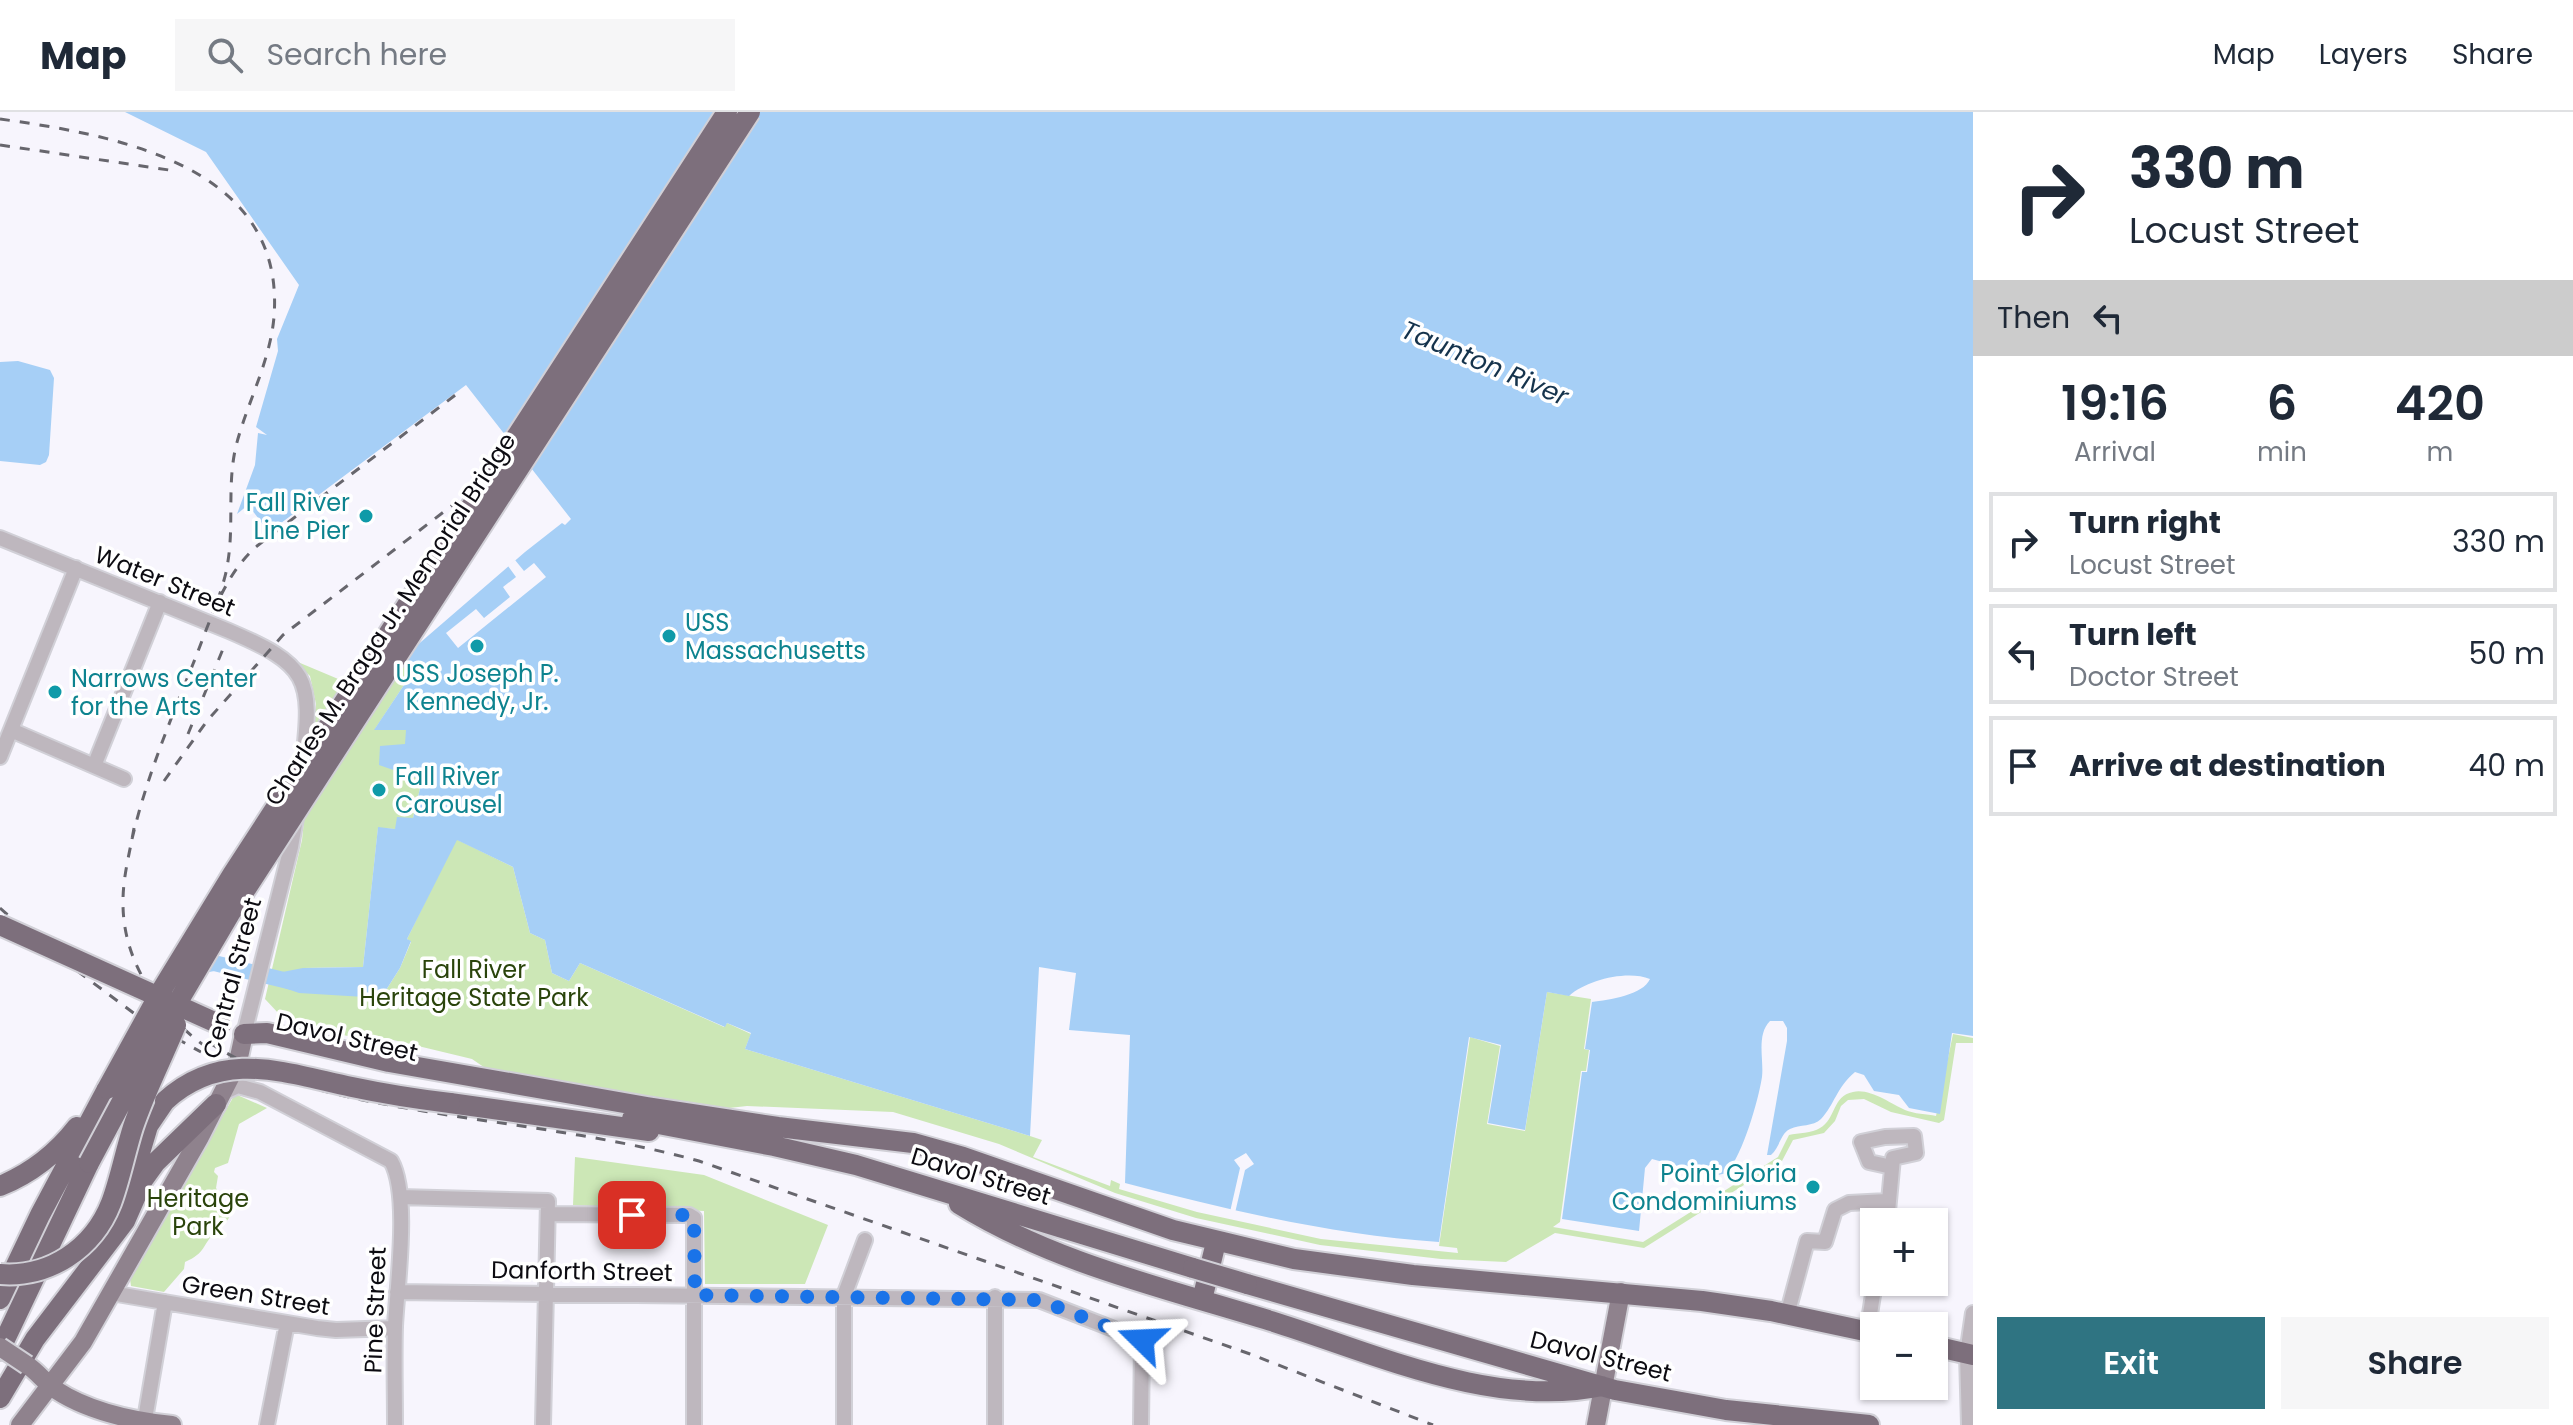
<!DOCTYPE html>
<html lang="en">
<head>
<meta charset="utf-8">
<style>
  body { margin:0; font-family:Poppins,sans-serif; background:#f6f6f7; color:#1f2937; height:100vh; display:flex; flex-direction:column; font-size:30px; white-space:nowrap }
  * { box-sizing:border-box; margin:0 }
  p { font-size:26px; color:#747a83 }
  .icon { flex:none; width:44px; height:44px; fill:none; stroke:currentColor; stroke-width:2; stroke-linecap:round; stroke-linejoin:round }
  .map { position:relative; flex:1; overflow:hidden }
  .details { display:flex; flex-direction:column; background:#fff; width:600px }
  .details>* { flex:none }
  .guide { background:#fff; color:#1f2937; overflow:hidden }
  .controls { position:absolute; left:1860px; top:1096px; display:grid; gap:16px }
  .controls a { display:grid; place-items:center; width:88px; height:88px; border-radius:0px; background:#fff; box-shadow:0 2px 6px #0004; font-size:40px }
  .pin { position:absolute; display:grid; place-items:center; width:68px; height:68px; color:#fff; margin:-34px; border-radius:16px; box-shadow:0 4px 12px #0006 }
  .me { position:absolute; width:88px; margin:-44px; rotate:291deg; stroke-linejoin:round; filter:drop-shadow(0 0 6px #0008) }
  .turn { display:flex; align-items:center; gap:28px; height:168px; padding:0 24px; font-size:36px }
  .turn .icon { width:104px; height:104px; stroke-width:2.5 }
  .turn b { display:block; font-size:56px; line-height:68px }
  .then { display:flex; align-items:center; height:76px; padding:0 24px; background:#0003; gap:16px; font-size:30px }
  .eta { display:flex; justify-content:space-evenly; align-items:center; height:136px; text-align:center }
  .eta b { font-size:48px; font-weight:600; line-height:56px }
  .cta { display:flex; gap:16px; margin-top:auto; padding:16px 24px }
  .cta a { flex:1; height:92px; border-radius:0px; background:#2f7482; color:#fff; font-size:32px; font-weight:600; line-height:92px; text-align:center }
  .cta a+a { background:#f6f6f7; color:#1f2937 }
  ul { padding:0; list-style:none }
  li { display:flex; align-items:center; gap:24px; height:100px; margin:0 16px 12px; padding:0 8px; border:4px solid #e0e1e3; border-radius:0px }
  li div { flex:1 }
  li b { display:block; font-size:30px }
  li em { font-style:normal }
  header { display:flex; align-items:center; gap:48px; box-sizing:border-box; height:112px; padding:0 40px; background:#fff; border-bottom:2px solid #e0e1e3 }
  header strong { font-size:38px }
  nav { display:flex; gap:44px; margin-inline-start:auto; font-size:28px }
  .search { width:560px; height:72px; background:#f6f6f7; display:flex; align-items:center; gap:20px; box-sizing:border-box; padding:0 28px; border-radius:0px; color:#747a83; font-size:30px }
  main { display:flex; flex:1; min-height:0 }
  .map>svg:first-child { display:block }
</style>
</head>
<body>
<header>
<strong>Map</strong>
<div class="search"><svg class="icon" aria-label="search" viewBox="0 0 24 24"><circle cx="10" cy="10" r="6"/><path d="M15 15l6 6"/></svg>Search here</div>
<nav><a>Map</a><a>Layers</a><a>Share</a></nav>
</header>
<main>
<div class="map">
<svg width="1973" height="1313" viewBox="0 0 1973 1313">
  <rect width="100%" height="100%" fill="#f7f5fd"/>
  <path fill="#cce7b6" d="M407 542 408 567 375 617 407 618 406 632 422 668 413 706 395 717 378 716 363 855 303 856 381 886 400 856 411 830 407 827 456 727 513 755 530 821 545 828 552 861 569 869 580 851 724 915 727 911 751 922 745 937 1030 1024 1042 1028 1033 1045 1110 1074 1111 1068 1120 1072 1119 1077 1197 1100 1321 1127 1458 1141 1457 1136 1439 1134 1470 925 1500 934 1487 1012 1525 1019 1547 880 1591 887 1584 937 1589 938 1586 959H1581L1560 1110 1553 1115 1643 1130 1778 1045 1789 1023C1798 1021 1812 1021 1820 1016 1836 1007 1832 984 1853 980 1870 976 1891 992 1905 998 1914 1002 1927 1002 1936 1004L1953 922 1973 926V931H1956L1944 1008 1939 1011 1891 1000 1864 987 1848 988 1841 994 1835 1009 1824 1021 1793 1028 1782 1049 1644 1136 1555 1121 1506 1150 1441 1147 1320 1133 1196 1106 1115 1081 999 1032 893 1000 747 994 729 996 491 960 472 947 385 926 368 929 327 919 280 903 265 887 302 728 316 592 310 564 293 548 343 569Z
    M235 982 267 996 239 1012 228 1051 215 1056 214 1060 218 1064 216 1076 231 1099C229 1110 224 1111 216 1119 202 1133 206 1141 185 1150L184 1157 164 1180 131 1174 130 1167Z
    M575 1045 704 1063 828 1113 805 1172H705L704 1099 573 1093Z"/>
  <path fill="#a6cff6" d="M125 0H1973V924L1952 921 1940 1002 1909 996 1899 983 1874 979 1864 963 1855 960C1836 976 1835 992 1821 1007 1813 1015 1800 1012 1790 1017 1780 1022 1780 1035 1771 1043H1767L1787 929V916L1783 909H1770C1756 923 1764 947 1762 965 1758 990 1743 1041 1727 1061L1713 1064 1652 1047 1645 1056 1639 1119 1562 1107 1582 960H1587L1590 938 1585 937 1592 890C1609 888 1643 883 1650 867 1627 858 1587 868 1569 884L1547 880 1525 1018 1488 1011 1501 933 1469 925 1439 1130C1332 1123 1228 1098 1125 1071L1130 923 1069 918 1076 861 1039 855 1030 1024 745 937 751 921 727 911 725 915 580 851 569 869 552 861 545 828 530 821 513 755 457 728 407 827 411 829 400 856 381 886 299 881 270 871 272 862 303 856 363 855 378 715 395 717 397 705 413 706 422 668 379 653 380 634 405 632 406 618H374L408 567 407 542 525 440 562 411 565 413 571 407 466 273 269 420 248 393 237 402 255 353 258 321 267 323 256 315 278 239 277 227 299 173 206 40Z
    M18 249 50 258 54 266 49 343 46 350 40 353 0 349V250Z"/>
  <path fill="#f7f5fd" d="M515 448 524 459 534 451 546 465 458 536 446 521 476 497 484 506 510 485 503 475 516 465 508 454Z
    M1246 1041 1254 1052 1245 1058 1235 1101 1230 1100 1240 1056 1234 1048Z"/>
  <g fill="none" stroke-linecap="round" stroke-linejoin="round">
    <path stroke="#a6cff6" stroke-width="16" d="M194 855 214 851 292 870"/>
    <defs>
      <path id="minor" d="M0 426 229 519C308 553 313 565 303 649
        M11 618 124 667
        M0 645 76 456
        M94 654 160 490
        M244 922 291 735 296 706
        M221 982 238 974 260 980 391 1049C410 1082 397 1174 395 1214 394 1247 395 1280 395 1313
        M400 1085 548 1089 543 1313
        M548 1102 689 1103 694 1106V1313
        M1887 1110 1893 1046 1916 1041 1914 1024 1885 1025 1861 1030 1869 1050 1892 1055
        M397 1180 1039 1188 1142 1228 1141 1313
        M111 1181 317 1216 336 1218 395 1216
        M1787 1203 1807 1129 1825 1130 1835 1098 1849 1091 1887 1089
        M1871 1221 1870 1202 1875 1170
        M144 1313 165 1190
        M267 1313 287 1211
        M844 1313V1184L865 1128
        M995 1313V1185
        M1969 1313 1967 1242 1973 1201"/>
      <path id="major" d="M239 945 244 922
        M27 1253C38 1260 45 1271 56 1278 88 1299 134 1309 172 1313
        M20 1313 83 1230 200 1025 233 960
        M1596 1313 1621 1180"/>
      <path id="highway" d="M244 922 267 921 389 950 647 995 778 1015 913 1031 963 1045 1173 1118 1294 1147 1413 1163 1702 1189 1771 1199 1874 1221
        M450 991 649 1019
        M632 1007 774 1034 856 1053 1193 1156
        M0 1074C32 1061 56 1042 77 1015
        M129 1078 148 1014 165 989
        M959 1092C1054 1151 1165 1176 1271 1209 1374 1241 1492 1297 1602 1274
        M1247 1172 1615 1278 1726 1298 1869 1313
        M0 1187 40 1103 107 977
        M1202 1188 1216 1130
        M1934 1234 1973 1243
        M0 1238 89 1051
        M0 1286 35 1227 125 1109 143 1068 156 1050 216 992"/>
    </defs>
    <use href="#minor" stroke="#d1d0d7" stroke-width="18"/>
    <use href="#major" stroke="#d1d0d7" stroke-width="22"/>
    <use href="#highway" stroke="#d1d0d7" stroke-width="24"/>
    <use href="#minor" stroke="#beb7be" stroke-width="14"/>
    <use href="#major" stroke="#8f828d" stroke-width="18"/>
    <use href="#highway" stroke="#7d6f7c" stroke-width="20"/>
    <path stroke="#67666d" stroke-width="3" stroke-dasharray="10 10" stroke-linecap="butt" d="M0 7C114 23 286 52 274 205 270 250 247 291 236 334 227 372 234 411 228 449 226 465 220 481 215 496
      M0 33 169 58
      M188 622 223 537
      M164 669 207 609 283 523 501 356
      M134 716C130 740 123 764 123 789 122 853 163 907 215 941
      M132 727C146 667 170 609 193 552 210 510 222 465 257 434L462 278
      M0 796 37 829 143 908 201 940
      M210 931C275 973 347 986 423 999 514 1014 609 1024 699 1049L1250 1242 1433 1313"/>
    <defs>
      <path id="major-bridge" d="M0 1235 27 1253"/>
      <path id="highway-bridge" d="M0 813 221 913
        M107 977 161 879 232 763 727 0
        M165 989C223 936 285 961 352 975 385 982 417 987 450 991
        M89 1051 145 946 231 800 750 0
        M1193 1156 1247 1172
        M0 1162C49 1166 93 1137 111 1091 120 1067 125 1040 133 1015 145 980 162 947 176 913"/>
    </defs>
    <use href="#major-bridge" stroke="#d1d0d7" stroke-width="22" stroke-linecap="butt"/>
    <use href="#highway-bridge" stroke="#d1d0d7" stroke-width="24" stroke-linecap="butt"/>
    <use href="#major-bridge" stroke="#8f828d" stroke-width="18"/>
    <use href="#highway-bridge" stroke="#7d6f7c" stroke-width="20"/>
  </g>
  <g fill="none" stroke-linecap="round" stroke-linejoin="round">
    <path stroke="#1a73e8" stroke-width="14" stroke-dasharray="0 25.2" d="M632 1103H689L694 1106 695 1183 1039 1188 1142 1228"/>
  </g>
  <g fill="#0f9aa8" stroke="#fff" stroke-width="3">
    <circle cx="366" cy="404" r="8"/>
    <circle cx="669" cy="524" r="8"/>
    <circle cx="477" cy="534" r="8"/>
    <circle cx="55" cy="580" r="8"/>
    <circle cx="379" cy="678" r="8"/>
    <circle cx="1813" cy="1075" r="8"/>
  </g>
  <g text-anchor="middle" dominant-baseline="central" stroke-width="7" stroke-linejoin="round" paint-order="stroke">
    <g font-size="24" fill="#0d838f" stroke="#fff" text-anchor="start">
      <text x="350" y="390" text-anchor="end">Fall River<tspan x="350" dy="28">Line Pier</tspan></text>
      <text x="685" y="510">USS<tspan x="685" dy="28">Massachusetts</tspan></text>
      <text x="477" y="561" text-anchor="middle">USS Joseph P.<tspan x="477" dy="28">Kennedy, Jr.</tspan></text>
      <text x="71" y="566">Narrows Center<tspan x="71" dy="28">for the Arts</tspan></text>
      <text x="395" y="664">Fall River<tspan x="395" dy="28">Carousel</tspan></text>
      <text x="1797" y="1061" text-anchor="end">Point Gloria<tspan x="1797" dy="28">Condominiums</tspan></text>
    </g>
    <g font-size="24" fill="#0c0b11" stroke="#fff">
      <text transform="translate(165 469) rotate(22)">Water Street</text>
      <text transform="translate(390 507) rotate(-57)">Charles M. Braga Jr. Memorial Bridge</text>
      <text transform="translate(232 866) rotate(-75)">Central Street</text>
      <text transform="translate(347 925) rotate(13)">Davol Street</text>
      <text transform="translate(981 1064) rotate(17)">Davol Street</text>
      <text transform="translate(582 1159) rotate(1)">Danforth Street</text>
      <text transform="translate(256 1183) rotate(9)">Green Street</text>
      <text transform="translate(375 1198) rotate(-88)">Pine Street</text>
      <text transform="translate(1601 1244) rotate(14)">Davol Street</text>
    </g>
    <g font-size="24" fill="#2a440b" stroke="#fff">
      <text x="474" y="857">Fall River<tspan x="474" dy="28">Heritage State Park</tspan></text>
      <text x="198" y="1086">Heritage<tspan x="198" dy="28">Park</tspan></text>
    </g>
    <g font-size="26" font-style="italic" fill="#15334c" stroke="#fff">
      <text transform="translate(1485 251) rotate(23)">Taunton River</text>
    </g>
  </g>
</svg>
<div class="controls">
<a>+</a>
<a>−</a>
</div>
<div class="pin" style="left:632px;top:1103px;background:#d93025"><svg class="icon" aria-label="arrive" viewBox="0 0 24 24"><path d="M6 21V4h12l-3 4 3 4H6"/></svg></div>
<svg class="me" style="left:1142px;top:1228px" viewBox="-20 -20 40 40"><path d="M0-17L14 15 0 8-14 15z" fill="#1a73e8" stroke="#fff" stroke-width="4"/></svg>
</div>
<section class="details">
<div class="guide">
<div class="turn"><svg class="icon" aria-label="right" viewBox="0 0 24 24"><path d="M7 20v-9h11M14 6l5 5-5 5"/></svg><div><b>330 m</b>Locust Street</div></div>
<div class="then">Then<svg class="icon" aria-label="left" viewBox="0 0 24 24"><path d="M17 20v-9H6M10 6l-5 5 5 5"/></svg></div>
</div>
<div class="eta">
<div><b>19:16</b><p>Arrival</p></div>
<div><b>6</b><p>min</p></div>
<div><b>420</b><p>m</p></div>
</div>
<ul>
<li><svg class="icon" aria-label="right" viewBox="0 0 24 24"><path d="M7 20v-9h11M14 6l5 5-5 5"/></svg><div><b>Turn right</b><p>Locust Street</p></div><em>330 m</em></li>
<li><svg class="icon" aria-label="left" viewBox="0 0 24 24"><path d="M17 20v-9H6M10 6l-5 5 5 5"/></svg><div><b>Turn left</b><p>Doctor Street</p></div><em>50 m</em></li>
<li><svg class="icon" aria-label="arrive" viewBox="0 0 24 24"><path d="M6 21V4h12l-3 4 3 4H6"/></svg><div><b>Arrive at destination</b></div><em>40 m</em></li>
</ul>
<div class="cta"><a>Exit</a><a>Share</a></div>
</section>
</main>
</body>
</html>
